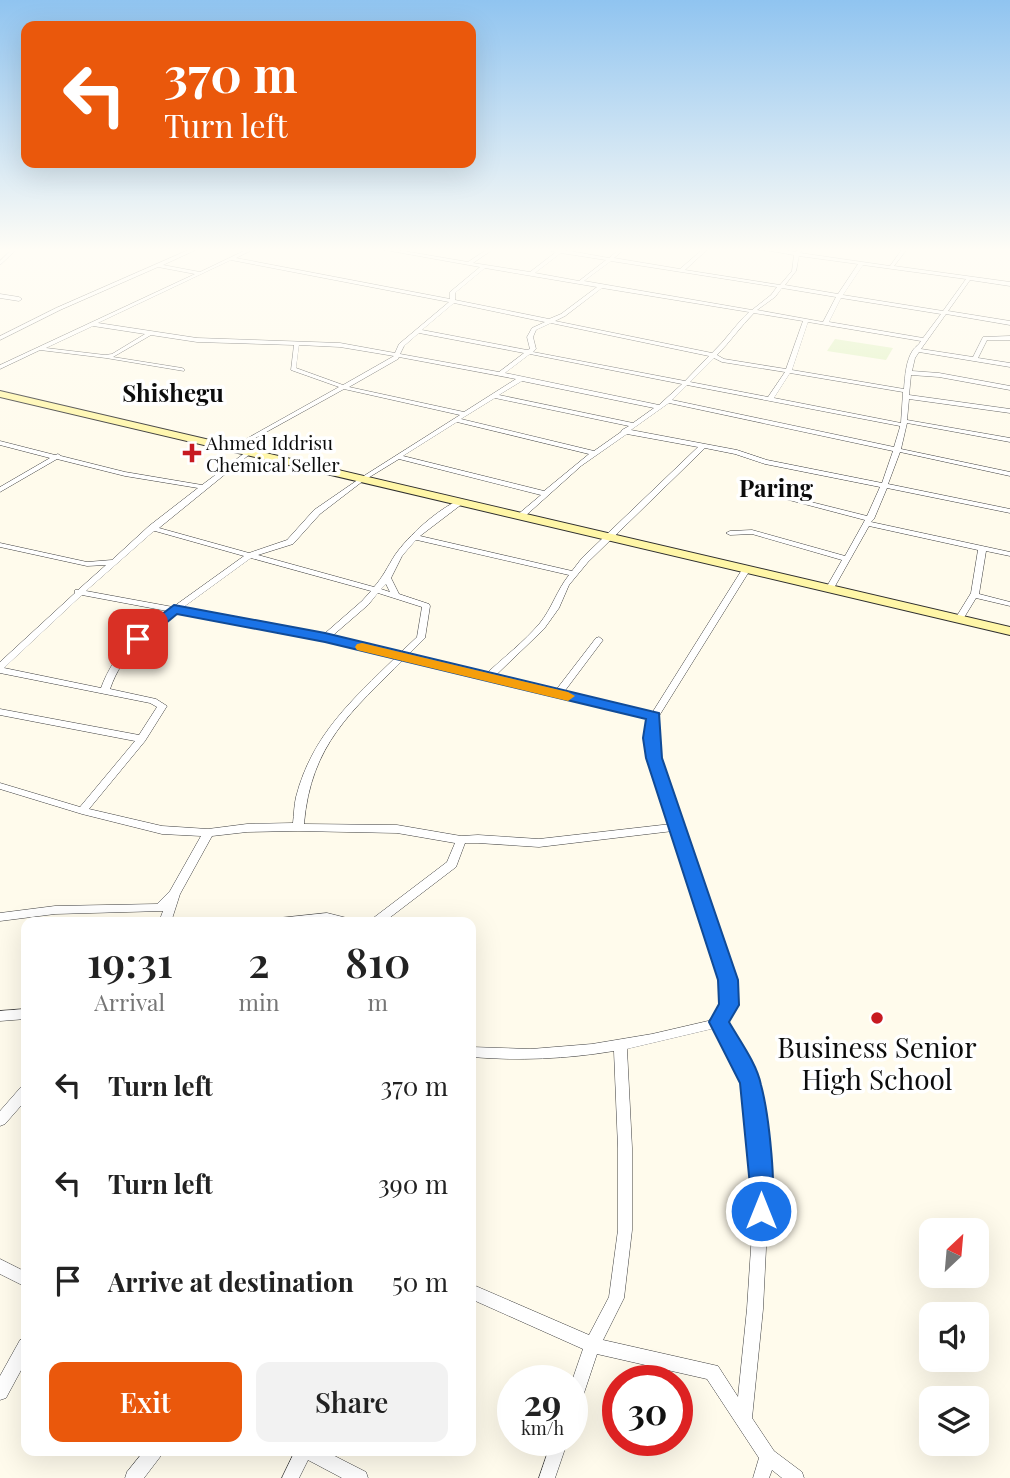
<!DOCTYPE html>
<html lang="en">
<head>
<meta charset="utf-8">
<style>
  body { margin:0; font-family:"Playfair Display",serif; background:#f2f2f2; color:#222; height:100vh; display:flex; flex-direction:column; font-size:26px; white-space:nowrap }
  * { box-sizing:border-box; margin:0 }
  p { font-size:23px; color:#767676 }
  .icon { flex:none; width:38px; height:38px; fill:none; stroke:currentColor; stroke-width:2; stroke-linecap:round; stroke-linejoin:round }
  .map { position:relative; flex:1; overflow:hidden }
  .drawer { position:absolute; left:21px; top:917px; width:455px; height:539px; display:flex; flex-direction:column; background:#fff; border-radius:14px; box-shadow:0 7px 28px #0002 }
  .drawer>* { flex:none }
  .guide { position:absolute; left:21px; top:21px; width:455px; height:147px; border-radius:14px; box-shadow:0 7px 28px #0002; background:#ea580c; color:#fff; overflow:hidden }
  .needle { width:46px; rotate:26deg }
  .buttons { position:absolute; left:919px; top:1218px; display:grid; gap:14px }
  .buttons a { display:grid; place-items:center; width:70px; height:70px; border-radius:14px; background:#fff; box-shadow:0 7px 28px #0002; font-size:35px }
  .speed { position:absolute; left:497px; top:1365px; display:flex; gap:14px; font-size:35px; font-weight:700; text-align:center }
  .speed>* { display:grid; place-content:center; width:91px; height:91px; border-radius:50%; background:#fff; box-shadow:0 7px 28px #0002; line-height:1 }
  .speed small { font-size:18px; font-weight:400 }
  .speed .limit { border:10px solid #d22; background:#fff; color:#111 }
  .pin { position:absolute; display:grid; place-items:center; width:60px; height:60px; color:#fff; margin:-30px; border-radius:14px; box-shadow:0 4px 10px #0006 }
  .me { position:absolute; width:77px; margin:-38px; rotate:0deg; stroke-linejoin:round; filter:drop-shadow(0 0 5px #0008) }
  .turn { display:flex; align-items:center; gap:24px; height:147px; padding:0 28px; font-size:32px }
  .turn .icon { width:91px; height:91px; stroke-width:2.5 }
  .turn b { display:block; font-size:49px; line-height:60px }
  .eta { display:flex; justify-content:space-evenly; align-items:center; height:119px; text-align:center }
  .eta b { font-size:42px; font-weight:600; line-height:49px }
  .primary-button { display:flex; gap:14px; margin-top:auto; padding:14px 28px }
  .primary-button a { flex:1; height:80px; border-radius:14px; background:#ea580c; color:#fff; font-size:28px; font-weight:600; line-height:80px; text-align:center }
  .primary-button a+a { background:#f2f2f2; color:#222 }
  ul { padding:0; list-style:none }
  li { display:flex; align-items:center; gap:21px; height:98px; padding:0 28px }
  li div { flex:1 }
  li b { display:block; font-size:26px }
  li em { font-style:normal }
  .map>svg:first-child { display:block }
</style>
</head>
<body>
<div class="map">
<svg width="1010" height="1478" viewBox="0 0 1010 1478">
  <rect width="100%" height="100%" fill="#fffbec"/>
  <path fill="#e3f3c5" d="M835 339 893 348 886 360 827 351Z"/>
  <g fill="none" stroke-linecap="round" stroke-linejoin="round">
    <defs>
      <path id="street" d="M13 248H18L0 265V261Z
        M193 248H200L163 265 200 272 250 248H256L236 258 450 299V292L480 267 374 248H386L468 262 489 248H495L473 263 530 272 556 252 538 248 562 249 564 250 609 258 621 248H626L614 258 680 269 704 248H709L685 270 780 285 792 271 794 255 753 248H767L796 252 799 248H804L800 253 890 266 903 248H908L894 266 1010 282V286L970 280 948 311 1010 321V325L946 314 921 349 973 357 983 337 1010 336V340H987L978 358 1010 363V367L919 352 915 358 912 371 939 373 1010 386V390L939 377 911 375 909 395 1010 409V413L909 399 907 420 1010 438V442L907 423 901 449 1010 472V476L900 452 888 484 1010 509V513L887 488 874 519 871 522 1010 552V556L986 551 979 594 1010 602V606L976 598 962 621H956L955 619 971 593 978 550 869 526 834 588 833 590H827L826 588 842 560 752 534 730 535 726 533 730 531 752 530 845 556 865 520 751 490 755 488 867 516 880 487 765 464 735 454 705 448 588 562 569 585 559 608 544 629 495 676 556 690 596 638 599 637 603 640 564 692 652 713 743 568H746L750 570 659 716 656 738 659 758 681 824 684 827 683 829 734 980C736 996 736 1009 725 1022L757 1083 769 1187 763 1309 752 1418 774 1451 802 1472 804 1478H782L772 1470 769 1478H753L759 1458 707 1379 597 1354 578 1411 572 1413V1381L583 1349 471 1299V1284L589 1335 609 1297 618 1230V1148L614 1051C566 1059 519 1061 471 1057V1047L531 1049 592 1044 652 1034 708 1021 718 1013 722 1006 723 994 722 980 673 831 539 847 478 843H465L456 867 384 922H370L372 919 447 862 455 843 397 833 298 831 247 832 212 836 180 894 171 922H159L163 911 55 914 0 921V913L55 906 157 904 170 891 201 836 162 834 82 814 0 789V783L80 807 135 741 0 715V709L139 735 157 707 150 703 0 673V662L75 593V590H78L106 565 87 566 0 547V543L87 562 112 560 149 526 198 488 125 476 57 459 0 492V487L50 458 0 445V441L55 455 58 454 61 456 125 472 202 485 246 452H250V454L159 528 249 553 287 540 314 510 359 479 460 415 344 389 232 451 230 450V448L339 387 291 370 294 345 197 342 151 335 113 357 182 368 184 369V371L106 358 40 350 0 369V365L195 274 158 267 60 310 0 340V336L56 308ZM561 253 606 260 579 281 535 273ZM799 256 858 264 838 294 785 285 796 271ZM231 260 449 302 399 344 395 353 340 343 197 338 98 323ZM611 261 777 287 771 295 752 310 584 281ZM863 265 966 279 943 311 843 295ZM485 268 597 287 561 314 549 319 455 300V293ZM602 288 749 312C735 325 726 340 712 353L555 321 565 316ZM782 288 836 297 823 322 757 310 775 297ZM841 298 941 314 923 338 829 322ZM454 303 545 322 532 328 527 337 530 349 527 350 422 330ZM754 313 803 321 786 369 724 359 717 355C730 342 740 327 754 313ZM808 322 921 341C919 345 915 347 913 350 906 360 905 376 904 389L792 370ZM551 323 709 356 685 381 533 352 536 349 533 337 536 330ZM93 326 145 334 112 354 105 355 46 348ZM419 333 524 353 499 372 400 354 404 346ZM299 345 340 347 394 356 343 385 296 368ZM530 354 682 384 659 405 505 373ZM399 357 516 379 464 412 349 387 398 359ZM714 358 722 362 785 372 768 397 690 382ZM790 373 903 392 901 423 774 398ZM522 381 654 408 633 423 499 395ZM687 385 900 426V427L894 447 672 400ZM495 398 629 426 622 430 621 432 594 451 461 419ZM669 403 893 451 882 483 767 460 737 450 631 430ZM457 422 589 454 544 491 403 456ZM627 434 698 447 582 558 572 571 420 536 462 504V500H459C437 510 409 535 395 555 388 566 383 577 374 587L258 555 293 544 320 514 363 481 399 459 541 495 516 516 520 518H523L581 466ZM154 531H155L244 556 173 607 86 591ZM416 540H417L569 575C557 590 552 608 540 623 524 642 504 657 486 674L408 655 425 638 430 606 429 604 399 594 391 578 402 556ZM251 558 371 591 362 601 323 635 181 609ZM386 584 390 592 381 589ZM378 593 422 607 417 637 400 653 331 637 368 605ZM82 595 167 611C138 635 115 650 101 688L4 668ZM176 613 325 641 396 657C352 700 312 735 296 797 294 805 294 815 293 823L247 824 208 829 162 826 89 809 145 741 167 706 156 699 110 689C123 652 146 637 176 613ZM404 659 649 718 646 738 649 758 671 824 539 839 478 835 461 836 397 825 304 824C311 744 351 712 404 659ZM716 1028 743 1083 755 1187 747 1309 738 1397 718 1366 603 1340 624 1298 632 1230V1148L627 1049Z
        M0 294 19 297 22 299 19 301 0 298Z
        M327 913 351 919 353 922H273L275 919 279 918Z
        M26 1009V1019L0 1021V1011Z
        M26 1085V1100L5 1124 0 1126V1111L21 1087Z
        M0 1259 26 1272V1287L0 1274Z
        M26 1338V1361L6 1398 0 1400V1376L20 1340Z
        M552 1440H568L555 1478H539Z
        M144 1451H162L160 1457 144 1478H125L127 1472Z
        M295 1451H325L366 1472 368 1478H342L308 1460 299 1478H282Z"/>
      <path id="secondary" d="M0 391 1010 627V635L0 397Z"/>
    </defs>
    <use href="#street" stroke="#3f3f3f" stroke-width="1"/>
    <use href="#secondary" stroke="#2e2e2e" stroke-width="2"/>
    <use href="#street" fill="#fff" fill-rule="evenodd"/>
    <use href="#secondary" fill="#fff6a7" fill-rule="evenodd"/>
  </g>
  <linearGradient id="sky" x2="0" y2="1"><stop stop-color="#90c4f0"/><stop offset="0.55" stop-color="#fffdf6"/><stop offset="1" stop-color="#fffdf6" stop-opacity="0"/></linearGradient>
  <rect width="1010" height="455" fill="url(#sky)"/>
  <path fill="#1a73e8" stroke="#114b97" stroke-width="2" d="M174 605 325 633 659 713 662 758 738 980 739 1005 729 1022C740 1041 757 1064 761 1085 768 1111 779 1196 769 1219L761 1222 752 1219 749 1211 750 1186 740 1083 709 1022 719 1004 718 980 646 758 643 738 646 719 325 642 177 614 143 642H133V636Z"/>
  <path fill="#f59e0b" d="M362 643 568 692 575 696 568 701 357 650 355 647 357 644Z"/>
  <g fill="#c71a21" stroke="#fff" stroke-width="2.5">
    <path d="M188.5 442.5h7v7h7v7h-7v7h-7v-7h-7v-7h7z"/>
    <circle cx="877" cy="1018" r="7"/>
  </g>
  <g text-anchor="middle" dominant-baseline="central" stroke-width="7" stroke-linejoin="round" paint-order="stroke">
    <g font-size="19" fill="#0c0c0c" stroke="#fff" text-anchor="start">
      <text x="206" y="442">Ahmed Iddrisu<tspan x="206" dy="22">Chemical Seller</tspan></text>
    </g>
    <g font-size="24" font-weight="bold" fill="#0c0c0c" stroke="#fff">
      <text x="173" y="392">Shishegu</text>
      <text x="776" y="487">Paring</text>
    </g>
    <g font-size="28" fill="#0c0c0c" stroke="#fff">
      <text x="877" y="1046">Business Senior<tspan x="877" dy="32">High School</tspan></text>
    </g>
  </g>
</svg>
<div class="buttons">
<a><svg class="needle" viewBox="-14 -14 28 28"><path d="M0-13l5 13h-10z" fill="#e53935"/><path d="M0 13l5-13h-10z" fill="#767676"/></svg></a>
<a><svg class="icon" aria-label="sound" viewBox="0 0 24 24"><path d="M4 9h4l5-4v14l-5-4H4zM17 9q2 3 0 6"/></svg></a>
<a><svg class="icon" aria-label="layers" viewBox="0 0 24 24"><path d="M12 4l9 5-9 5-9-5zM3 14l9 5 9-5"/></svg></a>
</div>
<div class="speed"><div>29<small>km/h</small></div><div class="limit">30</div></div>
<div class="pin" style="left:138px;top:639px;background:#d93025"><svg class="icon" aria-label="arrive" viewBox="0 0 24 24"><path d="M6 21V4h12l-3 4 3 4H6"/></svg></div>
<svg class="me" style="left:761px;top:1211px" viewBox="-20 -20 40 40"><circle r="17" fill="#1a73e8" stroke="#fff" stroke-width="3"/><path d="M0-11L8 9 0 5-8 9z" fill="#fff"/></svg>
<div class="guide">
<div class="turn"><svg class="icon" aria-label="left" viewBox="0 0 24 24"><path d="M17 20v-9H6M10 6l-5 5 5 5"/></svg><div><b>370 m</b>Turn left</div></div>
</div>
<section class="drawer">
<div class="eta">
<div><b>19:31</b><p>Arrival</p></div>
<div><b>2</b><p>min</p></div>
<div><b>810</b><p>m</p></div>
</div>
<ul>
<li><svg class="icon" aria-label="left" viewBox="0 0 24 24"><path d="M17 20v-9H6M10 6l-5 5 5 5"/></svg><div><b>Turn left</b></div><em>370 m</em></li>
<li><svg class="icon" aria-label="left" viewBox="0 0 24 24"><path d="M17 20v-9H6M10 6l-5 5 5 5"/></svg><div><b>Turn left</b></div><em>390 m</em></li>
<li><svg class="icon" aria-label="arrive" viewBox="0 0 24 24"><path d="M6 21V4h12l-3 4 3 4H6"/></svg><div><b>Arrive at destination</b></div><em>50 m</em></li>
</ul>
<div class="primary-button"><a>Exit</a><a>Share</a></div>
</section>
</div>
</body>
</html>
